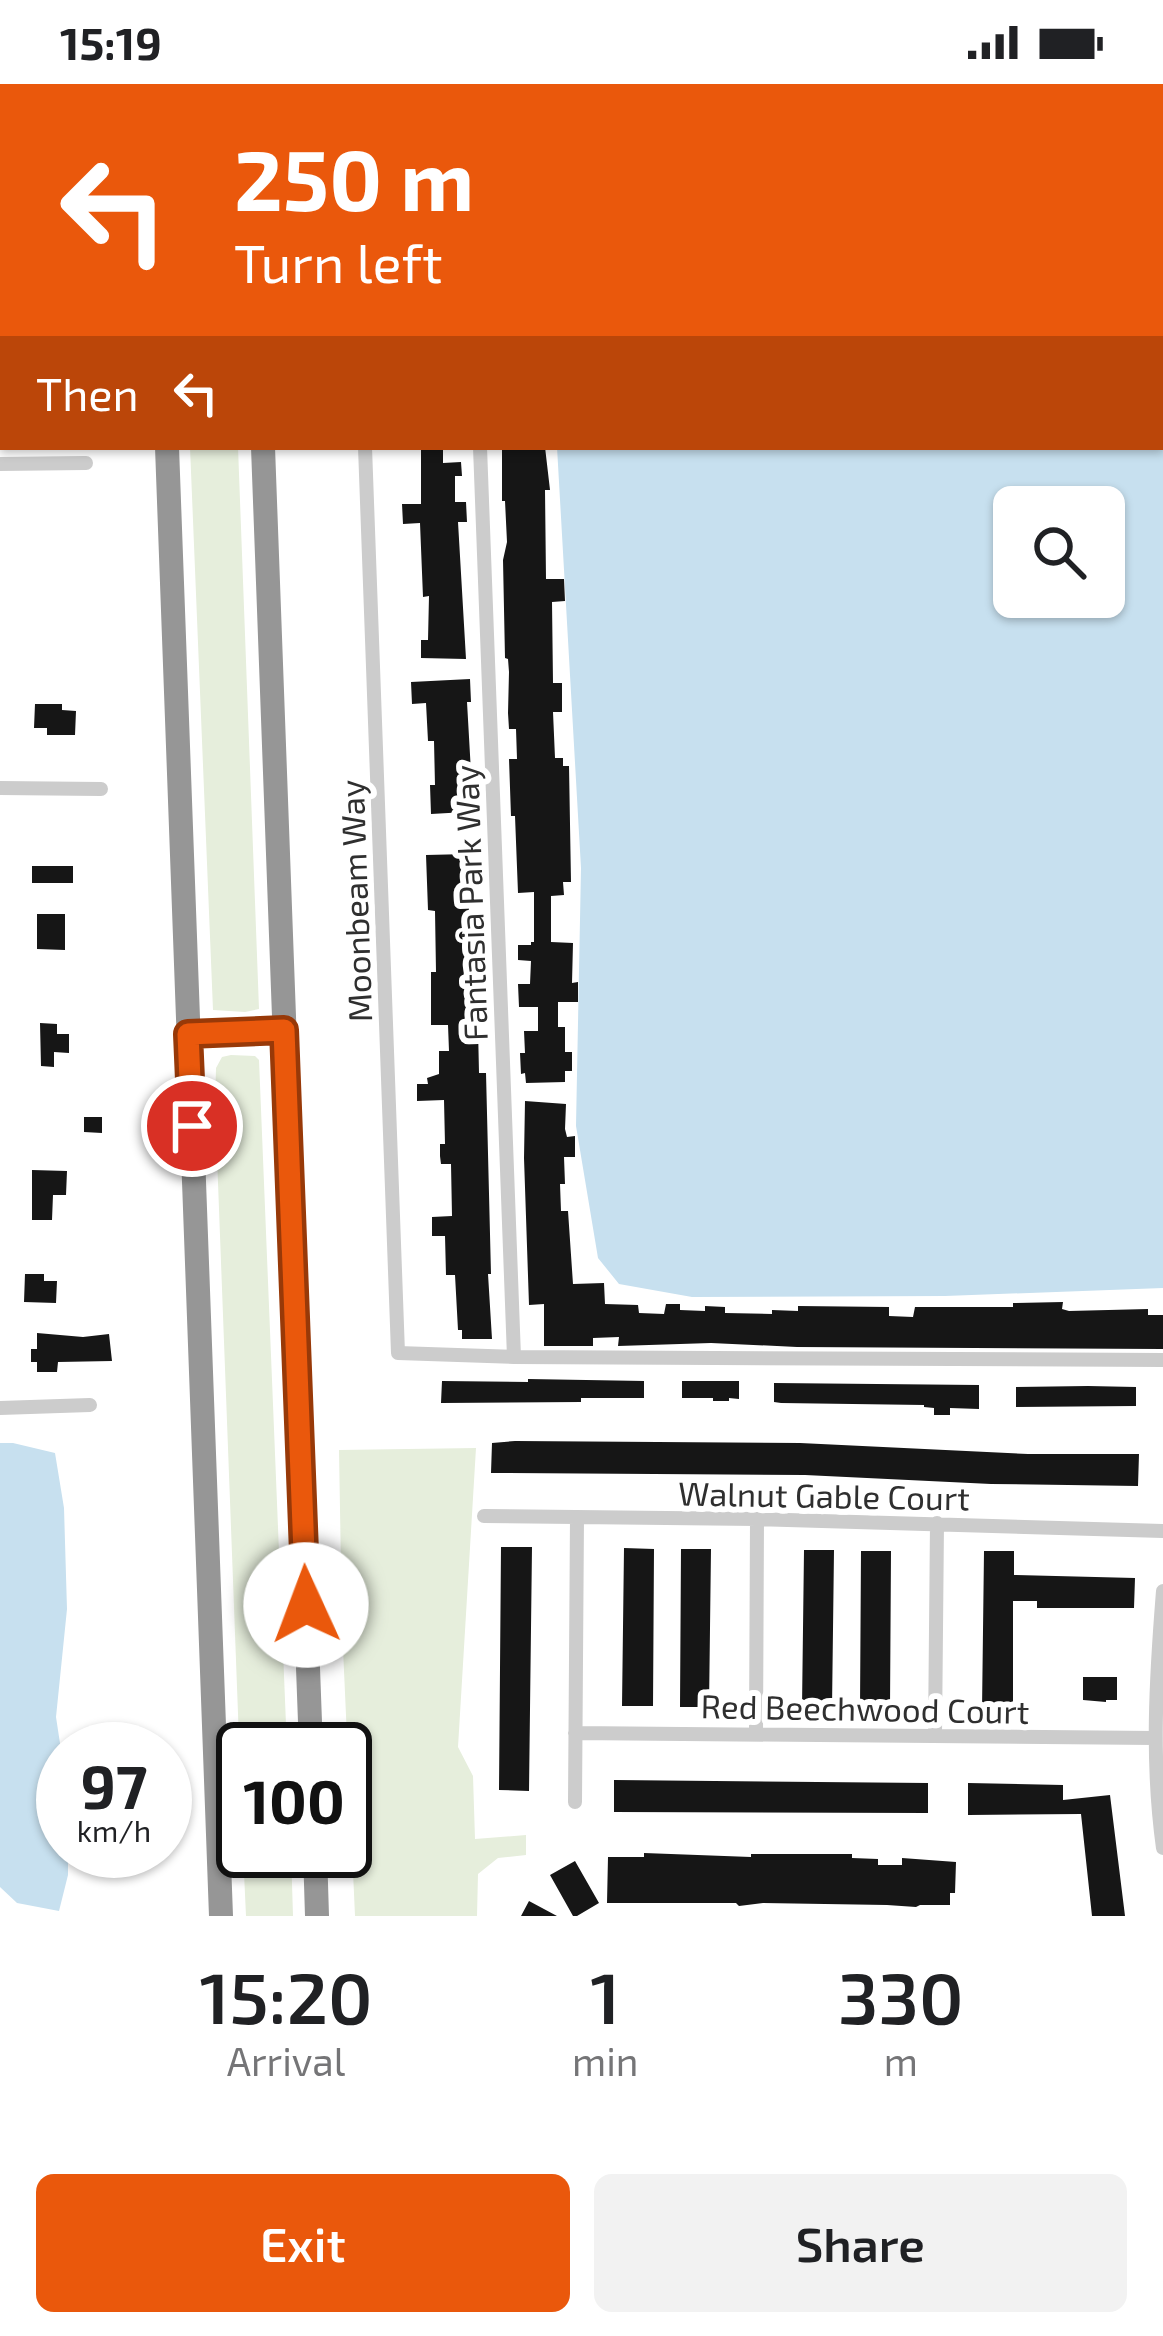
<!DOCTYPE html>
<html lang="en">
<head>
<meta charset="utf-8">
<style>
  body { margin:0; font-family:"Exo 2",sans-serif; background:#f2f2f2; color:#202124; height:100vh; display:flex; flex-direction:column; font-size:45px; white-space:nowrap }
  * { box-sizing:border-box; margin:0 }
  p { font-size:39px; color:#757577 }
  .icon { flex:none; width:66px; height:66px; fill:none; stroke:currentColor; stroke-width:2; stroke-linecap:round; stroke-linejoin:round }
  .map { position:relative; height:1832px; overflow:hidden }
  .drawer { display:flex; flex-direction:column; background:#fff; flex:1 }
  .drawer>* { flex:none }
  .banner { position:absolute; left:0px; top:0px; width:1164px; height:366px; box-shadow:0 3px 9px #0004; background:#ea580c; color:#fff; overflow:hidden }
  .tools { position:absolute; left:993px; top:402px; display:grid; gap:24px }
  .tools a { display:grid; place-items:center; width:132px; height:132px; border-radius:18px; background:#fff; box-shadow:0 3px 9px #0004; font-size:60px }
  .speed { position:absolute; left:36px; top:1638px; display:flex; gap:24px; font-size:60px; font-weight:700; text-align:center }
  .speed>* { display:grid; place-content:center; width:156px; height:156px; border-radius:50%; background:#fff; box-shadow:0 3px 9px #0004; line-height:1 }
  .speed small { font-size:30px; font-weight:400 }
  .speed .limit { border:6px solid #111; border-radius:18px; background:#fff; color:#111 }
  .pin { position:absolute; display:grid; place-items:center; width:102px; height:102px; color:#fff; margin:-51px; border:6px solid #fff; border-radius:50%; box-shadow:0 3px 12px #0007 }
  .me { position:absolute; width:132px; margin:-66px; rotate:358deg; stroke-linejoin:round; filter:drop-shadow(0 0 9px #0008) }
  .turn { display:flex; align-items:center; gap:42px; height:252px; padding:0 36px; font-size:54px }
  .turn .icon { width:156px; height:156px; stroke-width:2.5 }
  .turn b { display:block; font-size:84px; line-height:102px }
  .then { display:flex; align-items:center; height:114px; padding:0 36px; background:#0003; gap:24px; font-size:45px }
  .eta { display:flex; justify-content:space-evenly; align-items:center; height:204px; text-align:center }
  .eta b { font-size:72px; font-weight:600; line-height:84px }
  .primary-button { display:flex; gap:24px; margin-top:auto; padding:24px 36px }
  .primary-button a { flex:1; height:138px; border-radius:18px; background:#ea580c; color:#fff; font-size:48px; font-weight:600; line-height:138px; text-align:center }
  .primary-button a+a { background:#f2f2f2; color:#202124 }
  .status { display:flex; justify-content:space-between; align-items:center; height:84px; padding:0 60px; background:#fff; direction:ltr }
  .status svg { height:33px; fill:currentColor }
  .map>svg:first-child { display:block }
</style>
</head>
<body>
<div class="status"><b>15:19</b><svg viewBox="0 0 49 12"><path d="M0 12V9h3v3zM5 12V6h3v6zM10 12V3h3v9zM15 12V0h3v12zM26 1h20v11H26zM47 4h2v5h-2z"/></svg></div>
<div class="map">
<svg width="1163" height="1832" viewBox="0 0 1163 1832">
  <rect width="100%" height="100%" fill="#fff"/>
  <path fill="#e6eedc" d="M190 363H238L259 925 245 928 213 926Z
    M231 971 255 972 259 976 287 1665H243V1762L215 1019 216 984 222 973Z
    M476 1364 458 1663 473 1692 475 1755 526 1751V1771L498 1774 478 1790 477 1832H355L342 1542 339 1366Z
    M243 1767H291L293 1832H246Z"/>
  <path fill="#c7e0ef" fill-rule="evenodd" d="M540 0H1163V1204L945 1212 692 1213 619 1200 598 1174 576 1042 581 784 557 363H1161V3H540ZM1014 423H1104V513H1014Z
    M0 1359H13L55 1369 64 1424 67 1525 56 1633 63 1679V1767H68V1791L59 1827 17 1819 0 1803Z"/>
  <path fill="#161616" d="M421 363H443V379L461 378 462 392H455V418H466L467 438H458L466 575 421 574V556H428L429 512 423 513 420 439 403 440 402 420H421Z
    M502 363H545L550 406H545L546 495H564L565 517 552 518 553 599H562V628H553L555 674H563V682H569L571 798H563L564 811 551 812V858L573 859 572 899 578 898V918H558V943H565V968H572V987H565V998L526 999 525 989 521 990 520 969H525L524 947H538V923H519L518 900H530L531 877 518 876V861H531V858H534V808L518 809 515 732H511L509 675H517L516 645H509L508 629 509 588 508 575 505 574 503 476 507 458 505 417H502Z
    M470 595 471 618H467L473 723H466V728L431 730 430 701H435L434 657H428L426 619 412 620 411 598Z
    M35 620H62V626L76 627 75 651H47V644H34Z
    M468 770 470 879H474L475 921 483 920V944H478L479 989H486L491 1190H488L492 1255H462V1246H458L455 1191H446L445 1152H432V1133L452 1132 451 1080H441L440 1072V1060H445L444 1016 417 1017V1000H428L427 994 439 990V967H449L448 941H431V888H436L435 827 428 826 426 771Z
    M32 782H73V799H32Z
    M37 830H65V866L37 865Z
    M40 939 57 940V950H69V969L54 968V983L41 982Z
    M525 1017 566 1020 565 1045 567 1053 575 1052V1073H564L565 1100H560L561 1127H568L573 1200 604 1199 605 1220 638 1221 639 1229 664 1230 666 1220H680V1226L705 1227V1222L725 1223V1229L772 1230V1226L798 1227V1222L889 1223V1232L913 1233 915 1223H1013V1219L1063 1218 1062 1225 1069 1227 1148 1225V1231H1163V1265L797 1263 711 1259 618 1262 619 1253 593 1254V1262H544V1220L529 1221 524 1074Z
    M84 1033H102V1049L84 1048Z
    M32 1086 67 1087 66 1111H53L52 1136H32Z
    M25 1190H44V1197H57L56 1219 24 1218Z
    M37 1249 83 1253 109 1250 112 1277 58 1278 57 1288H37V1278H31V1265H37Z
    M528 1295 644 1297V1314H581V1318L441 1319 442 1297 528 1298Z
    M682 1297H739V1315L729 1314V1317H713V1314H682Z
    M774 1299 979 1301V1325L950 1324V1331H934V1324L924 1323V1321L781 1319 774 1318Z
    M1088 1302 1136 1303V1322L1016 1323V1303Z
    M515 1357 800 1359 1028 1370H1139L1138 1402 991 1400 805 1391 491 1389 492 1359Z
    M501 1463H532L529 1707 499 1706Z
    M624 1464 654 1465 653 1622H622Z
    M681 1465H711L709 1623H680Z
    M804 1466H834L832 1624 802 1623Z
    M861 1467H891L890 1624H860Z
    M984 1467H1014V1491L1135 1494 1134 1524H1037V1517H1013V1626H982Z
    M1083 1593H1117V1616H1106V1618L1083 1616Z
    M614 1696 928 1699V1729L614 1728Z
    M968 1699 1063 1701V1716L1110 1711 1125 1832H1092L1081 1730 968 1731Z
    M644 1769 751 1773V1770H852V1774L878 1775V1781H902V1774L956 1778 955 1809H950V1821H920L916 1823 887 1821 763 1819 739 1822 736 1819H607L608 1773H644Z
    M575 1777 599 1819 577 1832H573L550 1791Z
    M529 1817 557 1832H521Z"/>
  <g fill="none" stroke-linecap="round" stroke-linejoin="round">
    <path stroke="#ccc" stroke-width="8" d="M196 949 283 947"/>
    <path stroke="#ccc" stroke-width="14" d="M352 0V3
      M466 0V3
      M365 363 398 1269 514 1273 1163 1276
      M480 363 514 1273
      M0 380 86 379
      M0 704 101 705
      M0 1324 90 1321
      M484 1432 757 1435 1163 1447
      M1163 1507C1156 1594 1151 1678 1163 1764
      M575 1649 1154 1654
      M756 1650 757 1435
      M935 1652 937 1439
      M575 1718 577 1433"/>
    <path stroke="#969696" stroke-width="24" d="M153 0V3
      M249 0V3
      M167 363 221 1832
      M263 363 311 1665
      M315 1767 317 1832"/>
  </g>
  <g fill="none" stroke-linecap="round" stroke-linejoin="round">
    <defs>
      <path id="route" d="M192 1042 188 950 284 946 306 1521"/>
    </defs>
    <use href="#route" stroke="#983908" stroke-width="30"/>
    <use href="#route" stroke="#ea580c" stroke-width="21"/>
  </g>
  <g text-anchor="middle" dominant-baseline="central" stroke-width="12" stroke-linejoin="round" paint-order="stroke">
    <g font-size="33" fill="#2f2f2f" stroke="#fff">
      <text transform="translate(355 817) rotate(-92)">Moonbeam Way</text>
      <text transform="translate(470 819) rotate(-92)">Fantasia Park Way</text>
      <text transform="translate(824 1411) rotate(1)">Walnut Gable Court</text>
      <text transform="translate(865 1624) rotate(1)">Red Beechwood Court</text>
    </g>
  </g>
</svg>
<div class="tools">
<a><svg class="icon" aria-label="search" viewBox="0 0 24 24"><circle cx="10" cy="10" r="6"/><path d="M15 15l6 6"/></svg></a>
</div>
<div class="speed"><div>97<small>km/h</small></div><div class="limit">100</div></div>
<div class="pin" style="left:192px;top:1042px;background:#d93025"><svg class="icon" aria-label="arrive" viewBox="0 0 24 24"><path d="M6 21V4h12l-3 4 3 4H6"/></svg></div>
<svg class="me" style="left:306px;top:1521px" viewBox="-20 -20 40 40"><circle r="19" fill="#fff"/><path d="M0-13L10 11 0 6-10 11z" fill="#ea580c"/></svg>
<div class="banner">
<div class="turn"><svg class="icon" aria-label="left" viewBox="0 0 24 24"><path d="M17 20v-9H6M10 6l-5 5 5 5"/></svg><div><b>250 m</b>Turn left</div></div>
<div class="then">Then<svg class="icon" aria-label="left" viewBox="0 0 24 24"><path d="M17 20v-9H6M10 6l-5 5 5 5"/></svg></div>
</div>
</div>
<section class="drawer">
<div class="eta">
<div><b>15:20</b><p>Arrival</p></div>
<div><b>1</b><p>min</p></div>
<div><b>330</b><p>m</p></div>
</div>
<div class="primary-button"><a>Exit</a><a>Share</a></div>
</section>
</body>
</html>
